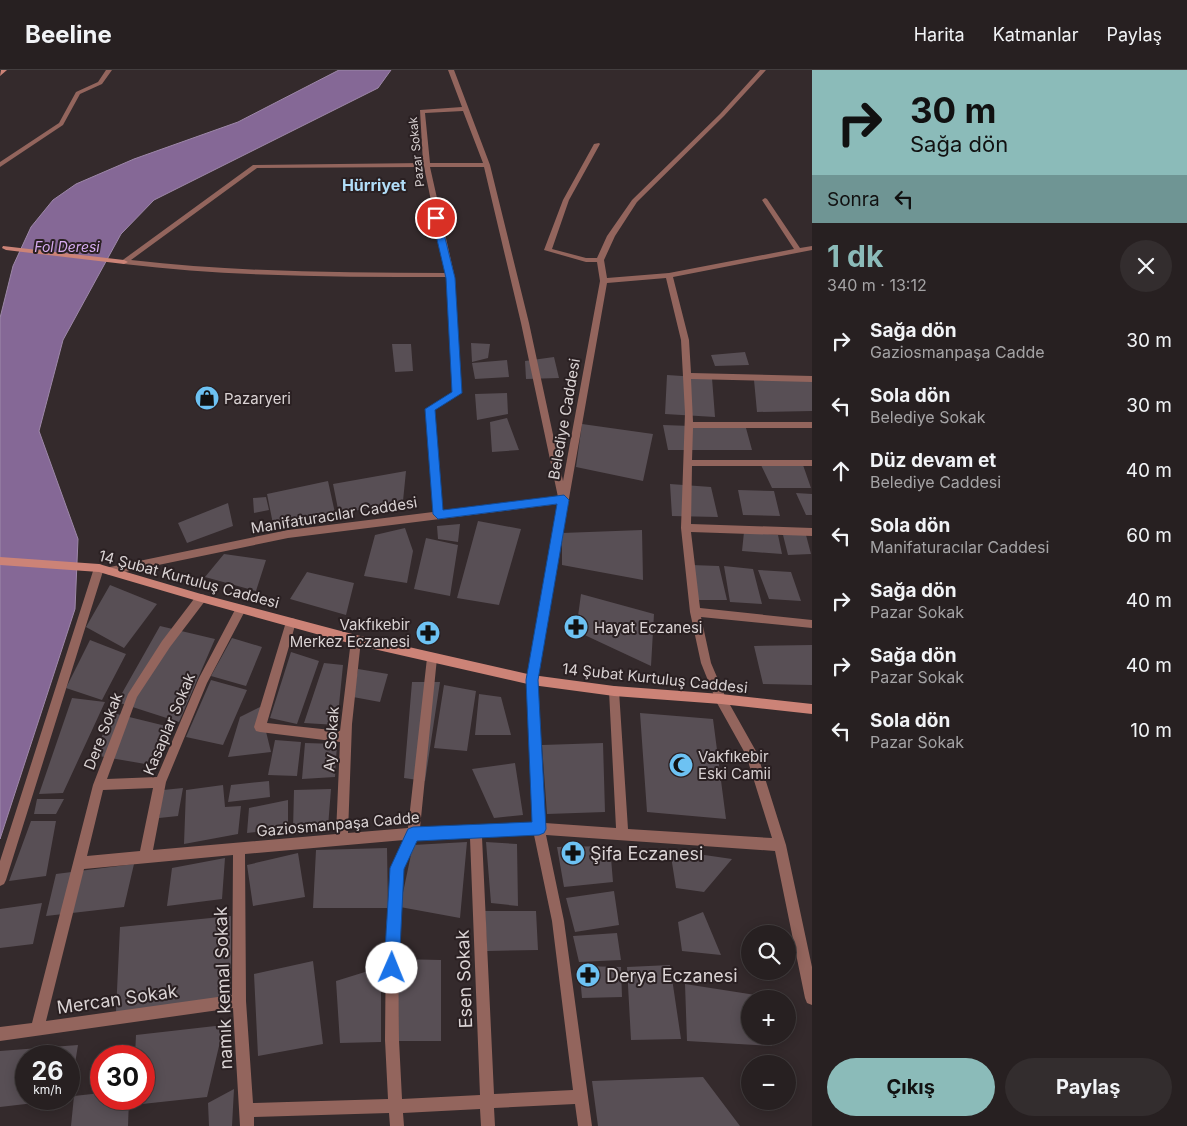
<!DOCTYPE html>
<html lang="tr">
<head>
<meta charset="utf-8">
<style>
  body { margin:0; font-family:Inter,sans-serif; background:#332d2e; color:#f1f3f6; height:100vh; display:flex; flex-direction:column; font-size:19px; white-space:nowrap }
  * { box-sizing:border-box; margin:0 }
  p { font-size:16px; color:#a4a3a5 }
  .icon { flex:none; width:28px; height:28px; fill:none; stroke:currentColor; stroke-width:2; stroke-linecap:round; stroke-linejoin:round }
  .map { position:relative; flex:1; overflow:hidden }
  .drawer { display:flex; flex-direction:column; background:#272021; width:375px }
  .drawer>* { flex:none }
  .guide { background:#8bbbb9; color:#111; overflow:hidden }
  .controls { position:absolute; left:741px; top:855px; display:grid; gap:10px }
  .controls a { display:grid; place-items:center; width:55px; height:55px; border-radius:50%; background:#272021; box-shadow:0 2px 12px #0003,0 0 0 1px #433e3f; font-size:25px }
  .speed { position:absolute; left:15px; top:975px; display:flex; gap:10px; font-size:25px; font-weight:700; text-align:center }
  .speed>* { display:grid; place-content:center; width:65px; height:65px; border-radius:50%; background:#272021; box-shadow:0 2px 12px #0003,0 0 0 1px #433e3f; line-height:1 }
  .speed small { font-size:12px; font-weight:400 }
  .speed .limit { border:8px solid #d22; background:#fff; color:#111 }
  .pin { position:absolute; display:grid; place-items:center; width:42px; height:42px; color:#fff; margin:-21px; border:2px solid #fff; border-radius:50%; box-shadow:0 1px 5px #0007 }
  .me { position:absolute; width:55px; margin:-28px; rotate:1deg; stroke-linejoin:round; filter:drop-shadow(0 0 4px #0008) }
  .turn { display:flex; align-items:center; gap:18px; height:105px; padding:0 15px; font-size:22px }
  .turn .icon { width:65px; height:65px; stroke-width:2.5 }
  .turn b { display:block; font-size:35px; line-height:42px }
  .then { display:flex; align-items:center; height:48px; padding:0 15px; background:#0003; gap:10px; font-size:19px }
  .round { display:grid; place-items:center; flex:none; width:52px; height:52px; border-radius:26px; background:#332d2e }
  .overview { display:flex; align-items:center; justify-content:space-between; height:85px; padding:0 15px }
  h1 { font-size:30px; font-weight:700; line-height:38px; color:#8bbbb9 }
  .action { display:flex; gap:10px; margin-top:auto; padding:10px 15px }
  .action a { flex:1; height:58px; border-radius:30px; background:#8bbbb9; color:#111; font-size:20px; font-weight:700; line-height:58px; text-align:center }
  .action a+a { background:#332d2e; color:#f1f3f6 }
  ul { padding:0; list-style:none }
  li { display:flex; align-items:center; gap:15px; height:65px; padding:0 15px }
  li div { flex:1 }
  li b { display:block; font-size:19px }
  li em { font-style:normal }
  header { display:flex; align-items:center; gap:30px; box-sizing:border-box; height:70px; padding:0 25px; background:#272021; border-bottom:1px solid #433e3f }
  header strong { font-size:24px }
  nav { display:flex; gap:28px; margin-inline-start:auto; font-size:18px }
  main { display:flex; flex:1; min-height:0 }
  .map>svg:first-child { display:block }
</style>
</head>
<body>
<header>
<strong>Beeline</strong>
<nav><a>Harita</a><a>Katmanlar</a><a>Paylaş</a></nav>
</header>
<main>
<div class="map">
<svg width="812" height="1056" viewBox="0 0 812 1056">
  <rect width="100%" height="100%" fill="#342a2c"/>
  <path fill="#856896" stroke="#9e88a9" d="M339 0H391L378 18 154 130 121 164 63 270 39 361 78 469 75 539 0 769V248L13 196 31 157 53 130 76 114 134 89 238 52Z"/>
  <path fill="#584f55" d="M471 273 490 274 488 288 472 292Z
    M392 274H411L413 301 395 302Z
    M745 282 749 295 715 296 711 285Z
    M554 287 559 308 526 309 525 291Z
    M507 290 509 307 475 309 472 293Z
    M667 305 712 308 715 347 665 344Z
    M754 310 812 311V341L757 342Z
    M507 323 508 344 477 350 475 324Z
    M507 348 519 380 492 382 490 352Z
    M582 354 653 364 643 411 576 397Z
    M663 355 746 358 752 380H668Z
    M761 395H803L811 418H772Z
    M406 401 403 431 339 444 333 414Z
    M328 411 335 443 273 454 267 424Z
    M670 414 711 417 718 447 672 446Z
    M738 420 774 421 780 446 743 445Z
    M796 423 812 424V445H806Z
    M266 427 269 440 254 443 253 428Z
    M228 433 233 456 187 473 178 453Z
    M478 451 521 459 499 535 457 528Z
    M460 454 458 472 438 469 437 456Z
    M405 458 413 481 407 513 364 506 375 465Z
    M642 460 643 510 562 495V463Z
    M744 462 778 465 782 484 742 481Z
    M783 465H806L811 484 788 485Z
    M426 468 458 475 450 526 414 519Z
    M224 484 266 490 256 521 205 507Z
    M691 495 719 496 727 530H696Z
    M724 496 753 499 762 534 730 532Z
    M758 500 791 502 801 531 769 529Z
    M307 502 354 513 346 545 290 529Z
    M110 515 157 534 124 578 86 557Z
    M581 524 654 544 651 596 576 561Z
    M160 556 215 569 179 652 117 632Z
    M232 568 262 577 246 616 211 606Z
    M90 570 126 584 102 630 66 618Z
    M812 575V615L763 614 754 576Z
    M291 582 319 591 297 654 270 648Z
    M324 593 343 595 337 655 304 653Z
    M358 599 388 604 380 632 353 627Z
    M211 610 247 620 223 675 186 667Z
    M412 612H440L425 711 404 708Z
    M444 615 476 621 467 681 434 678Z
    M479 624 501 627 511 665H475Z
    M72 628 105 632 63 723 39 724Z
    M260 637 271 682 228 687 240 647Z
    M113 643 174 658 157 696 93 685Z
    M640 643 713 649 726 749 647 742Z
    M275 670 301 672 297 706 268 705Z
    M305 673 337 674 335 707 302 709Z
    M603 673 605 742 547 744 542 675Z
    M515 693 523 745 494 748 472 699Z
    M269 711 270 727 228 732 231 715Z
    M223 715 225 737 241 736 238 764 184 774 186 720Z
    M183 718 178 746 159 748 163 720Z
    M331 719 328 757 293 760 294 720Z
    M37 729H64L56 744H34Z
    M288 730V758L247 763 249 738Z
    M31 751H56L46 806 9 811Z
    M467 772 460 848 400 837 413 775Z
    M486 772 517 774 518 836 491 833Z
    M610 776 613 812 564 817 557 777Z
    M387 778 388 838H313L316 780Z
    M670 780 732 789 704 822 676 818Z
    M298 783 305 827 253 836 247 795Z
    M225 788 222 829 167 836 172 798Z
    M134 794 124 837 46 846 56 804Z
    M614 821 619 855 575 862 566 828Z
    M42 833 33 874 0 878V839Z
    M485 841H536L538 880 487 881Z
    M703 842 721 885 682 881 678 852Z
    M231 846V928L116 942 120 857Z
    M617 863 621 890 579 892 573 866Z
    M397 889 441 890V971H399Z
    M313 891 323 974 258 986 254 904Z
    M670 895 681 969 631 970 627 897Z
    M579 896 621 897 622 927 582 928Z
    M381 897V972L340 973 336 911Z
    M685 914 762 926V929H750V966H770L772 976 687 971Z
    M224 955 207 1027 133 1035V1029H144V986H135L136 965Z
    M78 975 70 1025 69 986H26V1029L60 1030 0 1037V981Z
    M703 1007 740 1056H598L592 1011Z
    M234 1019 232 1056H209L208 1033Z
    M101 1023V1029H129L128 1056H71L74 1026Z"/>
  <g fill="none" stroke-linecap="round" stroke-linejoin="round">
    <path fill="#93655d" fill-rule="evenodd" d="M106 0H112L102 14 80 24 63 55 0 97V92L59 53 76 22 98 12Z
      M448 0H454L490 95 529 253 563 411 600 211 597 192H586L544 180 563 130 594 74 599 73 600 74 569 130 552 179 586 188H597L607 166 632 130 720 44 760 0H766L724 46 637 132 615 166 604 190 607 208 669 203 794 179 762 130 765 128 767 129 800 178 812 176V180L673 207 689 270 691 303 812 306V312L691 309 693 352H812V358H693L692 390H812V396H692L691 454 812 458V466L691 462 700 538 812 550V558L701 547 711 593 725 626 757 683 786 775 812 897V935L807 933 805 928 775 781 546 765 564 851 592 1056H578L575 1034 494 1038 495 1056H481L480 1039 403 1043 404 1056H390L389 1043 254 1047V1056H240L233 938 0 971V957L32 953 93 715 128 624 162 571 197 525 201 524 205 525 206 528 205 531 170 577 137 627 107 709 157 707 199 608 237 536 241 535 245 536 246 539 207 613 166 712 153 780 336 764 340 672 260 662 256 661 254 657 286 552 287 549 291 548 295 549 296 552 267 653 340 661 351 570 352 567 356 565 360 567 361 570 352 654 348 763 408 758 427 588 428 585 432 583 436 585 437 588 420 758 533 753 527 610 559 434 288 468 110 505 107 504 105 501 107 498 110 497 288 460 433 442 426 339 453 322 447 207C339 207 232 207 124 194L120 192 253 95 423 93 420 40 462 37ZM463 41 483 93H430L425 43ZM424 97 446 203C341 203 236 202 131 190L257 98ZM430 97H484L521 253 558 427 442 441 434 340 461 323 455 208ZM666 208 681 270 685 343 681 458 690 542 701 593 717 633 746 685 772 768 628 759 619 621 618 617 614 616 610 617 609 621 616 758 545 753 537 610 607 213ZM153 718 140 781 87 786 103 720ZM534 765 552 851 573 1020 494 1024 482 767ZM470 768 480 1025 402 1029 399 970 398 862 403 799 416 770ZM404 770 391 798 386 862 385 970 388 1029 253 1033 246 931 245 784ZM233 785 232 925 46 951 84 799Z
      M99 494 102 495 104 498 6 810 4 814 0 816V791L94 498 96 495Z"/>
    <path fill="#cc8377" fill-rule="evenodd" d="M1 0H7L0 6Z
      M3 176 124 190 128 192 124 194 6 180 2 178Z
      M0 487 99 494 201 524 356 565 532 605 614 616 721 624 812 634V644L721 634 614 626 532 615 356 575 201 532 99 502 0 495Z"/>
  </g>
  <path fill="#1a73e8" stroke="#114b97" d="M436 146 440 148 455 208 462 323 435 340 443 440 564 425 569 430 538 610 546 759 544 763 539 765 417 771 404 799 399 898 397 904 392 906 387 904 384 898 390 798 408 759 413 757 532 752 526 610 557 434 438 449 433 444 425 339 452 322 446 208 432 148Z"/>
  <defs>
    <symbol id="shop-disc" viewBox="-11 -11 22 22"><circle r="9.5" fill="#6dc2f3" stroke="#2a2022"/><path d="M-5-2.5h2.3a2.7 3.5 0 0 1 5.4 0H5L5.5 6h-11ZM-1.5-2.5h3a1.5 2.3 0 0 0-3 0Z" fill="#111"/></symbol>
    <symbol id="pharmacy-disc" viewBox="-11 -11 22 22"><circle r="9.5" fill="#6dc2f3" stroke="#2a2022"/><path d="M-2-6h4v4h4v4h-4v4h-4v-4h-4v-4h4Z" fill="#111"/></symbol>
    <symbol id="mosque-disc" viewBox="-11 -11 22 22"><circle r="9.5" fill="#6dc2f3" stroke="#2a2022"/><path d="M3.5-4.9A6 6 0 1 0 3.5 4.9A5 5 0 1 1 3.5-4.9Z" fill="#111"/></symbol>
  </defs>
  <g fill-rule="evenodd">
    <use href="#shop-disc" x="193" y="314" width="28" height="28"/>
    <use href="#pharmacy-disc" x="562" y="543" width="28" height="28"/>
    <use href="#pharmacy-disc" x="414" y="549" width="28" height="28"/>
    <use href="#mosque-disc" x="667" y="681" width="28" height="28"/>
    <use href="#pharmacy-disc" x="559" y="769" width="28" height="28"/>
    <use href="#pharmacy-disc" x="574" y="891" width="28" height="28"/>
  </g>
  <g text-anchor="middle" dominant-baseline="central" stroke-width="4" stroke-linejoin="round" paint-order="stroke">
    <g font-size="12" fill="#dad3d4" stroke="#2a2022">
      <text transform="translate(416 82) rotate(-96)">Pazar Sokak</text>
    </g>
    <g font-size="14" font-style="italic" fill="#d6abf0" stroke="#2a2022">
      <text x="67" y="176">Fol Deresi</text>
    </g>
    <g font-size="15" fill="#dad3d4" stroke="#2a2022" text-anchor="start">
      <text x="224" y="328">Pazaryeri</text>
      <text x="410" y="554" text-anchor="end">Vakfıkebir<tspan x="410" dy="17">Merkez Eczanesi</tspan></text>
      <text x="594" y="557">Hayat Eczanesi</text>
      <text x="698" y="686">Vakfıkebir<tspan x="698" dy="17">Eski Camii</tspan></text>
    </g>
    <g font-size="15" fill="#dad3d4" stroke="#2a2022">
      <text transform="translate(564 349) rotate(-80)">Belediye Caddesi</text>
      <text transform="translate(334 445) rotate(-9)">Manifaturacılar Caddesi</text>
      <text transform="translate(189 509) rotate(15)">14 Şubat Kurtuluş Caddesi</text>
      <text transform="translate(655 608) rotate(6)">14 Şubat Kurtuluş Caddesi</text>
      <text transform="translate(169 654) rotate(-67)">Kasaplar Sokak</text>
      <text transform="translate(103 661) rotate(-69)">Dere Sokak</text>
      <text transform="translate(331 669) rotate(-86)">Ay Sokak</text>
      <text transform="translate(338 754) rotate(-5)">Gaziosmanpaşa Cadde</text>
    </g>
    <g font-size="16" font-weight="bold" fill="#b1ddf8" stroke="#2a2022">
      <text x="374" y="115">Hürriyet</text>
    </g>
    <g font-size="18" fill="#dad3d4" stroke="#2a2022" text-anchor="start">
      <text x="590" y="783">Şifa Eczanesi</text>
      <text x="606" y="905">Derya Eczanesi</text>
    </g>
    <g font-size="18" fill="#dad3d4" stroke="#2a2022">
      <text transform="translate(464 909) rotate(-92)">Esen Sokak</text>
      <text transform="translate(223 918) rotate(-92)">namık kemal Sokak</text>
      <text transform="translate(117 929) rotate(-8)">Mercan Sokak</text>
    </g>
  </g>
</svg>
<div class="controls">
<a><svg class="icon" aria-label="search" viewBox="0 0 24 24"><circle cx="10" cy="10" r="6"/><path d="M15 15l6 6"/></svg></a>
<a>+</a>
<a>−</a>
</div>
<div class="speed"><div>26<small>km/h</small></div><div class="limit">30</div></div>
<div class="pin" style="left:436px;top:148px;background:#d93025"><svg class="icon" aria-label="arrive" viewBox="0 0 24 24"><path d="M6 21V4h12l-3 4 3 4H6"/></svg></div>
<svg class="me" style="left:392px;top:898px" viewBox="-20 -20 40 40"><circle r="19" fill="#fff"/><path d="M0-13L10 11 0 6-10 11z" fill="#1a73e8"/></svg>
</div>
<section class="drawer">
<div class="guide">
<div class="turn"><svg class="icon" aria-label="right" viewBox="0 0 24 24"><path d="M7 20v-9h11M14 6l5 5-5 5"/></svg><div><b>30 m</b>Sağa dön</div></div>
<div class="then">Sonra<svg class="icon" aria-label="left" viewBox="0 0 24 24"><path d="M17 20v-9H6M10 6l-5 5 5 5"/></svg></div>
</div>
<div class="overview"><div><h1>1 dk</h1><p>340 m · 13:12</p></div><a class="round"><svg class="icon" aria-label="close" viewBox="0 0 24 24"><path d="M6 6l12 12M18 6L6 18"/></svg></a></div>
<ul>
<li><svg class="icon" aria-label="right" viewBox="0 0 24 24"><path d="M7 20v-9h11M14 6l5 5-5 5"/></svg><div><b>Sağa dön</b><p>Gaziosmanpaşa Cadde</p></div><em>30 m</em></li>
<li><svg class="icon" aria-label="left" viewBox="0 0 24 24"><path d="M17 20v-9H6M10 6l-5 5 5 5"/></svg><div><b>Sola dön</b><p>Belediye Sokak</p></div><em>30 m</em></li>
<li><svg class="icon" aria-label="ahead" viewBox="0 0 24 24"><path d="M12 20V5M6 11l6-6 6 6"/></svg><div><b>Düz devam et</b><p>Belediye Caddesi</p></div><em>40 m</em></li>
<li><svg class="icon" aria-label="left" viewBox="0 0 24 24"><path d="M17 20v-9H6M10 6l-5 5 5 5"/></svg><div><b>Sola dön</b><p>Manifaturacılar Caddesi</p></div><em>60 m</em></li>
<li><svg class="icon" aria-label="right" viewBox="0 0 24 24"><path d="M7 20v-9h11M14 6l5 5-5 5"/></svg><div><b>Sağa dön</b><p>Pazar Sokak</p></div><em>40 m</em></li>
<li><svg class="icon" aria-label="right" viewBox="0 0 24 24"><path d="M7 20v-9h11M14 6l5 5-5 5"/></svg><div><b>Sağa dön</b><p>Pazar Sokak</p></div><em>40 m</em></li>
<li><svg class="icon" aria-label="left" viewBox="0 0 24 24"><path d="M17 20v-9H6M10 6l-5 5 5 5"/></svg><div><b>Sola dön</b><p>Pazar Sokak</p></div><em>10 m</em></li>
</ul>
<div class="action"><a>Çıkış</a><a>Paylaş</a></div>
</section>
</main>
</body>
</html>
